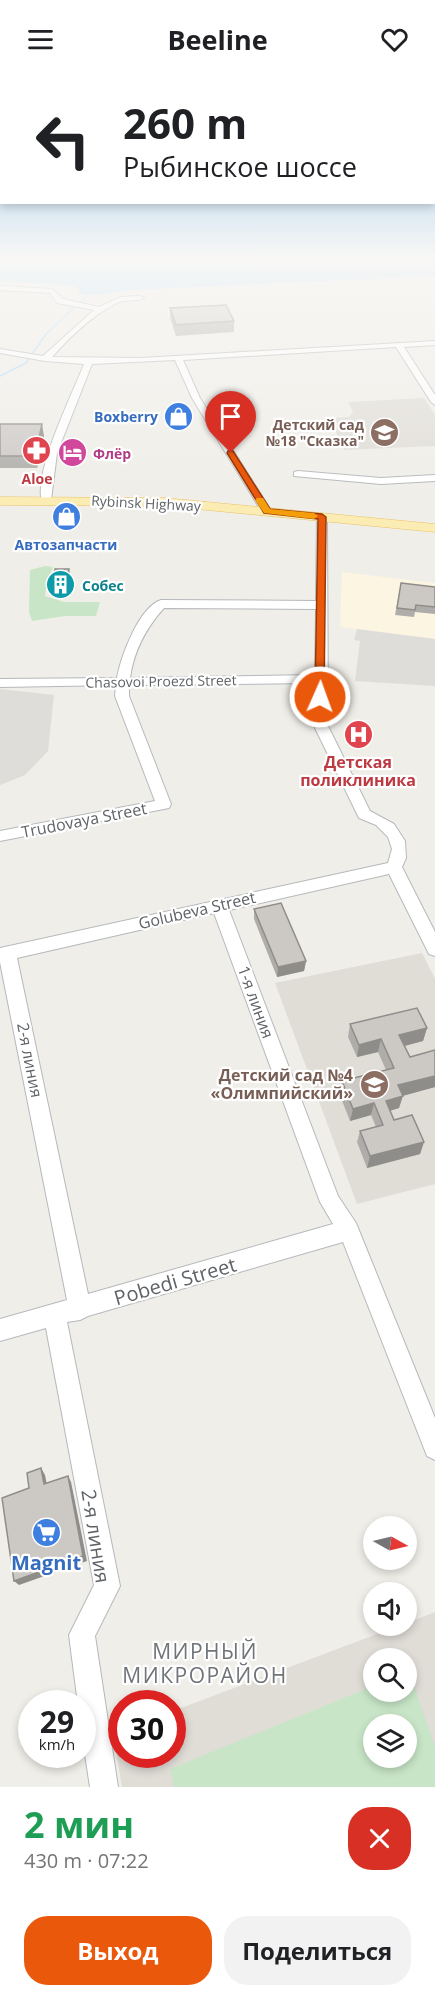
<!DOCTYPE html>
<html lang="ru">
<head>
<meta charset="utf-8">
<style>
  body { margin:0; font-family:"Open Sans",sans-serif; background:#f2f2f2; color:#202124; height:100vh; display:flex; flex-direction:column; font-size:22px; white-space:nowrap }
  * { box-sizing:border-box; margin:0 }
  p { font-size:20px; color:#757577 }
  .icon { flex:none; width:33px; height:33px; fill:none; stroke:currentColor; stroke-width:2; stroke-linecap:round; stroke-linejoin:round }
  .map { position:relative; height:1709px; overflow:hidden }
  .sheet { display:flex; flex-direction:column; background:#fff; flex:1 }
  .sheet>* { flex:none }
  .guide { position:absolute; left:0px; top:0px; width:435px; height:126px; box-shadow:0 3px 9px #0003; background:#fff; color:#202124; overflow:hidden }
  .needle { width:39px; rotate:98deg }
  .buttons { position:absolute; left:363px; top:1438px; display:grid; gap:12px }
  .buttons a { display:grid; place-items:center; width:54px; height:54px; border-radius:50%; background:#fff; box-shadow:0 3px 9px #0003; font-size:30px }
  .speed { position:absolute; left:18px; top:1612px; display:flex; gap:12px; font-size:30px; font-weight:700; text-align:center }
  .speed>* { display:grid; place-content:center; width:78px; height:78px; border-radius:50%; background:#fff; box-shadow:0 3px 9px #0003; line-height:1 }
  .speed small { font-size:15px; font-weight:400 }
  .speed .limit { border:9px solid #d22; background:#fff; color:#111 }
  .pin { position:absolute; display:grid; place-items:center; width:51px; height:51px; color:#fff; margin:-62px -26px; border-radius:50% 50% 50% 0; rotate:-45deg; box-shadow:0 0 6px #0007 }
  .pin .icon { rotate:45deg }
  .me { position:absolute; width:66px; margin:-33px; rotate:2deg; stroke-linejoin:round; filter:drop-shadow(0 0 4px #0008) }
  .turn { display:flex; align-items:center; gap:21px; height:126px; padding:0 24px; font-size:27px }
  .turn .icon { width:78px; height:78px; stroke-width:2.5 }
  .turn b { display:block; font-size:42px; line-height:51px }
  .round { display:grid; place-items:center; flex:none; width:63px; height:63px; border-radius:24px; background:#f2f2f2 }
  .summary { display:flex; align-items:center; justify-content:space-between; height:102px; padding:0 24px }
  h1 { font-size:36px; font-weight:700; line-height:45px; color:#1e9e55 }
  .primary-button { display:flex; gap:12px; margin-top:auto; padding:12px 24px }
  .primary-button a { flex:1; height:69px; border-radius:24px; background:#ea580c; color:#fff; font-size:24px; font-weight:700; line-height:69px; text-align:center }
  .primary-button a+a { background:#f2f2f2; color:#202124 }
  header { display:flex; justify-content:space-between; align-items:center; height:78px; padding:0 24px; background:#fff; font-size:27px; font-weight:700 }
  .map>svg:first-child { display:block }
</style>
</head>
<body>
<header><svg class="icon" aria-label="menu" viewBox="0 0 24 24"><path d="M4 6h16M4 12h16M4 18h16"/></svg>Beeline<svg class="icon" aria-label="heart" viewBox="0 0 24 24"><path d="M12 20l-8-8c-3-5 5-10 8-4 3-6 11-1 8 4z"/></svg></header>
<div class="map">
<svg width="435" height="1709" viewBox="0 0 435 1709">
  <rect width="100%" height="100%" fill="#f0eee8"/>
  <path fill="#fcf5e1" d="M342 494 435 505V561L340 549Z"/>
  <path fill="#dfddda" d="M357 551 435 561V608L355 603 360 563 354 562Z
    M0 611 54 617 48 673 25 697 0 707Z"/>
  <path fill="#e0ddd7" fill-rule="evenodd" d="M424 320 435 337V368L344 372 329 340 349 339 353 334 348 324Z
    M422 875 435 901V1106L357 1126 275 905Z
    M435 1534V1709H122L113 1656 121 1653 122 1677H172L173 1633 398 1548H406L407 1545ZM374 1581H406V1614H374ZM374 1647H406V1680H374Z"/>
  <path fill="#c8e6c7" fill-rule="evenodd" d="M45 488 53 489 47 504 45 518 64 524H100L96 538H65L32 543 29 534 30 492Z
    M409 1593 435 1669V1709H174L170 1691 373 1608 374 1614H406L407 1594ZM374 1647H406V1680H374Z"/>
  <path fill="#afdcfa" d="M0 179H435V198L132 212C114 213 96 219 80 216L79 211 73 208 0 203Z"/>
  <g fill="none" stroke-linecap="round" stroke-linejoin="round">
    <path stroke="#afdcfa" stroke-width="1.5" d="M0 298 26 285 46 256 90 215"/>
    <defs>
      <path id="minor" d="M0 208 52 211 63 221 99 229 121 219 140 218 144 220C136 224 126 221 117 225 92 237 70 259 52 279L141 280 435 263V267L404 269 435 317V327L431 324 396 269 183 282 200 320 272 434 267 437 262 434 192 320 175 282 92 286 57 375 51 422 42 424C33 394 72 317 84 286L45 283 0 275V271L43 278 94 232 57 225 50 215 0 212Z
        M298 393 381 400 435 397V403L381 406 294 398V394Z
        M322 436 327 439 328 648 370 733 394 746 405 763 406 780 402 789 435 854V878L429 876 389 796 229 832 338 1118 356 1145 435 1340V1382L427 1378 343 1164 88 1238 80 1242 67 1244 120 1508 95 1558 118 1709H90L82 1657V1626H78L69 1557 94 1507 46 1250 0 1263V1241L67 1222 0 884V870L388 785 392 771 388 759 376 747 359 740 314 648 315 605 129 607V618L171 726 169 730 0 763V753L155 723 115 618 116 607 0 609V601L117 600C121 578 139 529 161 522L316 523 317 439ZM164 530 316 531 315 597 130 600C134 572 146 550 164 530ZM214 835 320 1124 333 1146 88 1216 17 880Z"/>
      <path id="major" d="M0 419 165 420 435 446V454L165 428 0 427Z"/>
    </defs>
    <use href="#minor" stroke="#b5b8bc" stroke-width="2"/>
    <use href="#major" stroke="#eac168" stroke-width="1"/>
    <use href="#minor" fill="#fff" fill-rule="evenodd"/>
    <use href="#major" fill="#fbecb3" fill-rule="evenodd"/>
  </g>
  <path fill="#afada9" d="M170 230 234 243V254L176 258 170 240Z
    M0 346 44 358 37 390H0Z
    M70 498 67 516 52 517 51 510Z
    M401 505 435 509V536L415 534 414 539 395 537Z
    M254 831 306 883 304 893 277 899 254 841Z
    M350 946 427 950 423 963 405 968 410 979 435 1009 402 1018 399 1030 390 1033 394 1042 424 1064 420 1076 367 1090 357 1064 360 1053 376 1049 371 1037 350 1043 339 1015 342 1003 386 992 378 974 357 979 348 959Z"/>
  <path fill="#8f8d8a" d="M42 346 44 358 37 390 35 378Z
    M69 491 70 498 67 516 66 509Z
    M306 883 304 893 277 899 278 889Z
    M427 950 423 963 396 970 399 957Z
    M381 961 378 974 357 979 359 967Z
    M435 998V1009L395 1020 398 1007Z
    M403 1018 399 1030 382 1035 386 1023Z
    M374 1025 371 1037 350 1043 353 1031Z
    M424 1064 420 1076 367 1090 370 1078Z
    M41 1390 45 1397 48 1412 44 1406Z
    M68 1398 71 1404 87 1483 19 1507 14 1503Z"/>
  <path fill="#ccc9c5" stroke="#8f8d8a" stroke-width="1.5" d="M226 227 234 243 176 247 170 230Z
    M0 346H42L35 378H0Z
    M55 491H69L66 509 51 510Z
    M401 505 435 509V529L416 527 415 532 397 530Z
    M281 825 306 883 278 889 254 831Z
    M417 930 427 950 399 957 410 979 435 972V998L398 1007 403 1018 386 1023 394 1042 412 1037 424 1064 370 1078 360 1053 383 1047 374 1025 353 1031 342 1003 394 990 381 961 359 967 350 946Z
    M41 1390 44 1406 68 1398 83 1478 14 1503 2 1420 29 1410 27 1395Z"/>
  <linearGradient id="sky" x2="0" y2="1"><stop stop-color="#91c4ef"/><stop offset="0.43" stop-color="#f8f7f5"/><stop offset="1" stop-color="#f8f7f5" stop-opacity="0"/></linearGradient>
  <rect width="435" height="419" fill="url(#sky)"/>
  <path fill="#ea580c" stroke="#983908" stroke-width="1.5" d="M228 373H233L270 431 322 436 326 439 324 621H317L315 619 318 441 264 435 227 375Z"/>
  <path fill="#f59e0b" d="M257 420H263L270 431 314 435 318 438 314 441 264 435 255 422Z"/>
  <defs>
    <symbol id="shop-disc" viewBox="-11 -11 22 22"><circle r="9.5" fill="#3f7fe0" stroke="#fff"/><path d="M-5-2.5h2.3a2.7 3.5 0 0 1 5.4 0H5L5.5 6h-11ZM-1.5-2.5h3a1.5 2.3 0 0 0-3 0Z" fill="#fff"/></symbol>
    <symbol id="school-disc" viewBox="-11 -11 22 22"><circle r="9.5" fill="#8d6e63" stroke="#fff"/><path d="M0-5L7-2L0 1L-7-2ZM-4 1L0 2.5L4 1V4Q0 6-4 4Z" fill="#fff"/></symbol>
    <symbol id="pharmacy-disc" viewBox="-11 -11 22 22"><circle r="9.5" fill="#e0444e" stroke="#fff"/><path d="M-2-6h4v4h4v4h-4v4h-4v-4h-4v-4h4Z" fill="#fff"/></symbol>
    <symbol id="hotel-disc" viewBox="-11 -11 22 22"><circle r="9.5" fill="#d1479c" stroke="#fff"/><path d="M-6-4.5h1.5V1H6V5H4.5V3h-9V5H-6ZM-4 0a1.8 1.8 0 1 1 3.6 0ZM.5 0V-2.5h3Q6-2.5 6 0Z" fill="#fff"/></symbol>
    <symbol id="building-disc" viewBox="-11 -11 22 22"><circle r="9.5" fill="#0f9aa8" stroke="#fff"/><path d="M-4-6H4V6H1V3H-1V6H-4ZM-2.5-4.3h1.7v1.8h-1.7ZM.8-4.3h1.7v1.8H.8ZM-2.5-1h1.7V.8h-1.7ZM.8-1h1.7V.8H.8Z" fill="#fff"/></symbol>
    <symbol id="hospital-disc" viewBox="-11 -11 22 22"><circle r="9.5" fill="#e0444e" stroke="#fff"/><path d="M-5-5h3v3.5h4V-5h3V5h-3V1.5h-4V5h-3Z" fill="#fff"/></symbol>
    <symbol id="supermarket-disc" viewBox="-11 -11 22 22"><circle r="9.5" fill="#3f7fe0" stroke="#fff"/><path d="M-6-5.5h2.5l.6 2H6L4.5 2H-2.5L-4.4-4H-6ZM-1.5 3.2a1.3 1.3 0 1 0 .1 0ZM3 3.2a1.3 1.3 0 1 0 .1 0Z" fill="#fff"/></symbol>
  </defs>
  <g fill-rule="evenodd">
    <use href="#shop-disc" x="162" y="322" width="33" height="33"/>
    <use href="#school-disc" x="368" y="338" width="33" height="33"/>
    <use href="#pharmacy-disc" x="20" y="356" width="33" height="33"/>
    <use href="#hotel-disc" x="56" y="358" width="33" height="33"/>
    <use href="#shop-disc" x="50" y="422" width="33" height="33"/>
    <use href="#building-disc" x="44" y="490" width="33" height="33"/>
    <use href="#hospital-disc" x="342" y="640" width="33" height="33"/>
    <use href="#school-disc" x="358" y="990" width="33" height="33"/>
    <use href="#supermarket-disc" x="30" y="1438" width="33" height="33"/>
  </g>
  <g text-anchor="middle" dominant-baseline="central" stroke-width="4.5" stroke-linejoin="round" paint-order="stroke">
    <g font-size="14" font-weight="bold" fill="#366cbe" stroke="#fff" text-anchor="end">
      <text x="158" y="338">Boxberry</text>
      <text x="66" y="466" text-anchor="middle">Автозапчасти</text>
    </g>
    <g font-size="14" font-weight="bold" fill="#785e54" stroke="#fff" text-anchor="end">
      <text x="364" y="346">Детский сад<tspan x="364" dy="16">№18 "Сказка"</tspan></text>
    </g>
    <g font-size="14" font-weight="bold" fill="#b23c85" stroke="#fff" text-anchor="start">
      <text x="93" y="375">Флёр</text>
    </g>
    <g font-size="14" font-weight="bold" fill="#be3a42" stroke="#fff">
      <text x="37" y="400">Aloe</text>
    </g>
    <g font-size="14" fill="#5f6367" stroke="#fff">
      <text transform="translate(146 425) rotate(3)">Rybinsk Highway</text>
      <text transform="translate(161 603) rotate(-1)">Chasovoi Proezd Street</text>
    </g>
    <g font-size="14" font-weight="bold" fill="#0d838f" stroke="#fff" text-anchor="start">
      <text x="82" y="507">Собес</text>
    </g>
    <g font-size="16" font-weight="bold" fill="#be3a42" stroke="#fff">
      <text x="358" y="684">Детская<tspan x="358" dy="18">поликлиника</tspan></text>
    </g>
    <g font-size="16" fill="#5f6367" stroke="#fff">
      <text transform="translate(84 742) rotate(-11)">Trudovaya Street</text>
      <text transform="translate(197 832) rotate(-13)">Golubeva Street</text>
      <text transform="translate(256 924) rotate(70)">1-я линия</text>
      <text transform="translate(30 982) rotate(79)">2-я линия</text>
    </g>
    <g font-size="16" font-weight="bold" fill="#785e54" stroke="#fff" text-anchor="end">
      <text x="353" y="997">Детский сад №4<tspan x="353" dy="18">«Олимпийский»</tspan></text>
    </g>
    <g font-size="20" fill="#5f6367" stroke="#fff">
      <text transform="translate(175 1203) rotate(-16)">Pobedi Street</text>
      <text transform="translate(96 1458) rotate(81)">2-я линия</text>
    </g>
    <g font-size="20" font-weight="bold" fill="#366cbe" stroke="#fff">
      <text x="46" y="1484">Magnit</text>
    </g>
    <g font-size="21" letter-spacing="1.5" fill="#707579" stroke="#fff">
      <text x="205" y="1573">МИРНЫЙ<tspan x="205" dy="24">МИКРОРАЙОН</tspan></text>
    </g>
  </g>
</svg>
<div class="buttons">
<a><svg class="needle" viewBox="-14 -14 28 28"><path d="M0-13l5 13h-10z" fill="#e53935"/><path d="M0 13l5-13h-10z" fill="#757577"/></svg></a>
<a><svg class="icon" aria-label="sound" viewBox="0 0 24 24"><path d="M4 9h4l5-4v14l-5-4H4zM17 9q2 3 0 6"/></svg></a>
<a><svg class="icon" aria-label="search" viewBox="0 0 24 24"><circle cx="10" cy="10" r="6"/><path d="M15 15l6 6"/></svg></a>
<a><svg class="icon" aria-label="layers" viewBox="0 0 24 24"><path d="M12 4l9 5-9 5-9-5zM3 14l9 5 9-5"/></svg></a>
</div>
<div class="speed"><div>29<small>km/h</small></div><div class="limit">30</div></div>
<div class="pin" style="left:231px;top:375px;background:#d93025"><svg class="icon" aria-label="arrive" viewBox="0 0 24 24"><path d="M6 21V4h12l-3 4 3 4H6"/></svg></div>
<svg class="me" style="left:320px;top:619px" viewBox="-20 -20 40 40"><circle r="17" fill="#ea580c" stroke="#fff" stroke-width="3"/><path d="M0-11L8 9 0 5-8 9z" fill="#fff"/></svg>
<div class="guide">
<div class="turn"><svg class="icon" aria-label="left" viewBox="0 0 24 24"><path d="M17 20v-9H6M10 6l-5 5 5 5"/></svg><div><b>260 m</b>Рыбинское шоссе</div></div>
</div>
</div>
<section class="sheet">
<div class="summary"><div><h1>2 мин</h1><p>430 m · 07:22</p></div><a class="round" style="background:#d93025;color:#fff"><svg class="icon" aria-label="close" viewBox="0 0 24 24"><path d="M6 6l12 12M18 6L6 18"/></svg></a></div>
<div class="primary-button"><a>Выход</a><a>Поделиться</a></div>
</section>
</body>
</html>
